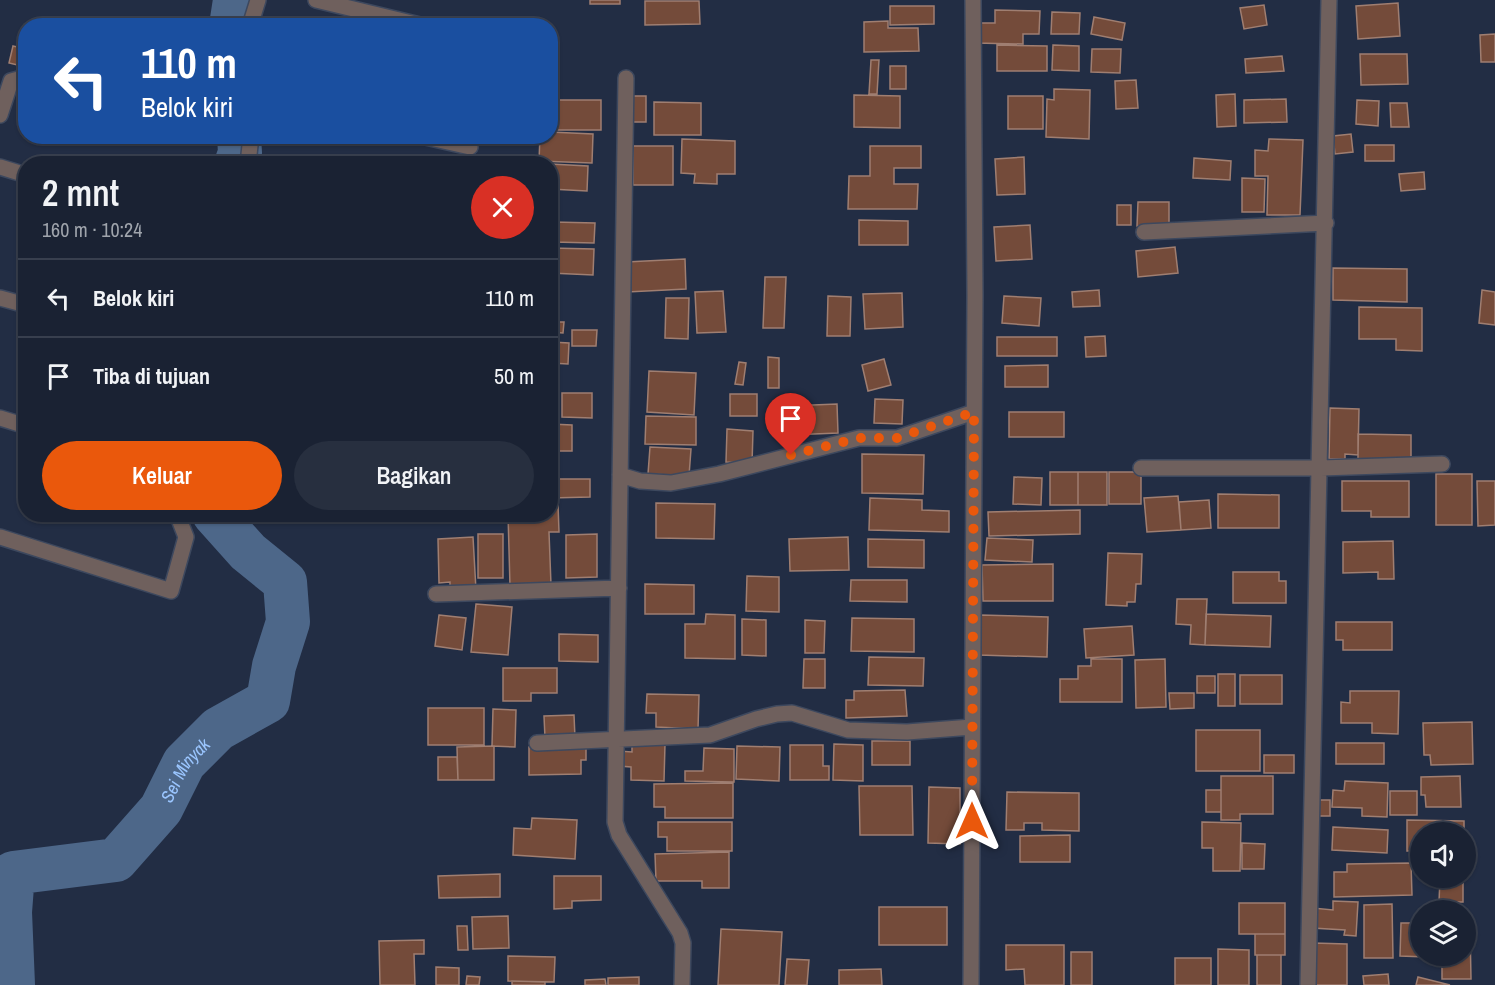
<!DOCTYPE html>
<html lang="id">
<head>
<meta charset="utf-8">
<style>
  body { margin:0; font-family:"Archivo Narrow",sans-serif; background:#272f3f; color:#f1f3f6; height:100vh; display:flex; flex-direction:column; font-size:22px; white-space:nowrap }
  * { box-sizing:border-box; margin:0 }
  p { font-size:20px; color:#9fa4ac }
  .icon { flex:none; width:33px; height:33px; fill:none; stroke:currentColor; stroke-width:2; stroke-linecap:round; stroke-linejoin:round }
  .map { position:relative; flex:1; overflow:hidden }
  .sheet { position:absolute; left:18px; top:156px; width:540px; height:366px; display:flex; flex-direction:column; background:#1a2233; border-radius:24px; box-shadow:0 2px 4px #0004,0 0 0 2px #383f4e }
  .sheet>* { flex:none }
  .hud { position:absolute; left:18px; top:18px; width:540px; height:126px; border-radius:24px; box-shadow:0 2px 4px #0004,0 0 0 2px #383f4e; background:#1a4fa0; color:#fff; overflow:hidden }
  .buttons { position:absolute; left:1410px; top:822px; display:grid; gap:12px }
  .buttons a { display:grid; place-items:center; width:66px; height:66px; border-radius:50%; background:#1a2233; box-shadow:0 2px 4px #0004,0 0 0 2px #383f4e; font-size:30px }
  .pin { position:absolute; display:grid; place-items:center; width:51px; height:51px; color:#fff; margin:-62px -26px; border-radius:50% 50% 50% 0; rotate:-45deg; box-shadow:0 0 6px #0007 }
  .pin .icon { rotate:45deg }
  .me { position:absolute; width:66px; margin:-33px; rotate:0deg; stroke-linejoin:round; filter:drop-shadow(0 0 4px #0008) }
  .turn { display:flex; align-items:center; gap:21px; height:126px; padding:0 24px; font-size:27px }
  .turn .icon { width:78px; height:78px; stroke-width:2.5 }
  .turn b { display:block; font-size:42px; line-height:51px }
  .round { display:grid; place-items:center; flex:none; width:63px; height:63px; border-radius:32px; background:#272f3f }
  .head { display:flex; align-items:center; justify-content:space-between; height:102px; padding:0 24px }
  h1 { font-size:36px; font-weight:600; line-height:45px }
  .action { display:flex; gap:12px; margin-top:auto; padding:12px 24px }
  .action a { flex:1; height:69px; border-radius:36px; background:#ea580c; color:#fff; font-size:24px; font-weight:600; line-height:69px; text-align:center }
  .action a+a { background:#272f3f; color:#f1f3f6 }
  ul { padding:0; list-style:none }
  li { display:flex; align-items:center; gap:18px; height:78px; padding:0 24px; border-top:2px solid #383f4e }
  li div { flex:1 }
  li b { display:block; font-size:22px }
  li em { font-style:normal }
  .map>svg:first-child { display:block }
</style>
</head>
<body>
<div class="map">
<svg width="1495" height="985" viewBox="0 0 1495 985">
  <rect width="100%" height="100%" fill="#222d44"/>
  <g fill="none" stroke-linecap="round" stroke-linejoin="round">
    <g stroke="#4d6789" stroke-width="44">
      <path d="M231 26 235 0"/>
      <path d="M236 164 240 153 239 136"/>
      <path id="s1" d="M13 985 10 912 13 873 116 860 161 809 184 763 218 729 268 701 274 666 288 622 285 582 248 552 214 514"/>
    </g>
  </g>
  <path fill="#744b3a" stroke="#9f7e71" stroke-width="1.5" d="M590 0H620V4H590Z
    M645 1H699L700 24 645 25Z
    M1398 3 1400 36 1358 39 1356 6Z
    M1264 5 1267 25 1244 29 1240 8Z
    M890 6H934V24L890 25Z
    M995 10 1040 11 1039 34H1023V44L976 43 977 23H995Z
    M1052 12 1080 13 1079 34H1051Z
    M1094 17 1125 23 1122 40 1091 34Z
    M888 21V28H918L919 51 864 52V22Z
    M1495 34V62H1481L1480 35Z
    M997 45 1047 46V71H997Z
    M1053 45 1079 46V71L1052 70Z
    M13 46 26 49V67L9 63Z
    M1092 49H1121L1120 73 1091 72Z
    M1360 54H1407L1408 84 1361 85Z
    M1282 56 1284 71 1246 73 1245 59Z
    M871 60H879L877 94H869Z
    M890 66H906V89H890Z
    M1136 80 1138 108 1116 109 1115 81Z
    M1054 89 1090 90 1089 139 1046 137 1047 99 1054 100Z
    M1235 94 1236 126 1217 127 1216 95Z
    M854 95 900 96V128L854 127Z
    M628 96H646V122H628Z
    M1008 96H1043V129H1008Z
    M1286 99 1287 122 1244 123V100Z
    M550 100H601V130H550Z
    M1357 100 1379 101 1378 126 1356 124Z
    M654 102 701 103V135H654Z
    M1390 103H1407L1409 127H1391Z
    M550 132 593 134 592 163 539 161 540 136H550Z
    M1351 134 1353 152 1335 154 1333 136Z
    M682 139 735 141V174H717V184L694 183 695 174 681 173Z
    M1269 139 1303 140 1300 215H1267L1268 176H1255V150L1268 151Z
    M1365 145H1394V161H1365Z
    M633 146H673V185H633Z
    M870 146H921V168H894V184H918L917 209H848L849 176H870Z
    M1024 157 1025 194 997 195 995 159Z
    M1194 158 1231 161 1230 180 1193 178Z
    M550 164 588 166 587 191 550 189Z
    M1424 172 1425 189 1401 191 1399 174Z
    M1242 178 1265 179 1264 212H1242Z
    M1138 202H1169V227L1137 226Z
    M1117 205H1131V225H1117Z
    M859 220 908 221V245H859Z
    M553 222 595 223 594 243 553 242Z
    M1030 225 1032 259 996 261 994 227Z
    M1175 247 1178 273 1138 277 1136 251Z
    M550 248 594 249 593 275 550 273Z
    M685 259 686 289 627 292 626 262Z
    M1333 268 1407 269V302L1333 300Z
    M765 277H786L784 328H763Z
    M1099 290 1100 306 1073 307 1072 292Z
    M1482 290 1495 292V325L1479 323Z
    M723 291 726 332 697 333 695 292Z
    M902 293 903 327 865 329 863 294Z
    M828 296 851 297 850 336H827Z
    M1004 296 1041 298 1039 326 1002 323Z
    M666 298H689L688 339 665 338Z
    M1359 307 1422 308V351L1396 350V339H1359Z
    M550 322H564L563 333 550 332Z
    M572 330H597L596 346H572Z
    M1105 336 1106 356 1086 357 1085 337Z
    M997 337H1057V356H997Z
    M551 342 569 343 568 364 551 363Z
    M768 357 779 358V388H768Z
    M884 359 891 385 868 391 862 365Z
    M739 362 746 363 743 385 735 384Z
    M1048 365V387H1005V366Z
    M649 371 696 373 694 415 647 412Z
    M562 393H592V418L562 417Z
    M730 394H757V416H730Z
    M875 399 903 400 902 424 874 423Z
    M837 404 838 433 789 435 788 406Z
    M1330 408 1359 409 1358 455 1345 454V459H1329Z
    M1009 412H1064V437H1009Z
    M646 416 696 417V445L645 444Z
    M550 424 572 425V451H550Z
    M727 429 753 431 752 464 726 462Z
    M1358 434 1411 435V460L1358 459Z
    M650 447 691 449 689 476 648 474Z
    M862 454 924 455 923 494 862 493Z
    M1050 472H1078V505H1050Z
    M1078 472H1107V505H1078Z
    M1109 472H1141V504H1109Z
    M1436 474H1472V525H1436Z
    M1014 477 1042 478 1041 505 1013 504Z
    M550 479H590V497L550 498Z
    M1342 481H1409V517H1371V511H1342Z
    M1477 481H1495V525L1478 526Z
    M1218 494 1279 495V528H1218Z
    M1178 496 1181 530 1147 532 1144 498Z
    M870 498 922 500V510L949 511V532L869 530Z
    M1209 500 1211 528 1181 530 1179 502Z
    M656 503 715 504 714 539 656 538Z
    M550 504H558L559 532H549L551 585 510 586 508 514H550Z
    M1080 510V534L989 536 988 512Z
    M478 534H503V578H478Z
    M597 534V577L566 578V535Z
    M473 537 476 590 450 591V582L439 583 438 539Z
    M848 537 849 570 790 571 789 539Z
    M987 538 1033 540 1032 562 985 560Z
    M868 539 924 540V568L868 567Z
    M1393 541 1394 579H1378V572L1343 573V542Z
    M1108 553 1142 554 1141 584H1136L1135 602H1127V606L1106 605Z
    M1053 564V601H983L982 565Z
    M1233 572H1279V581H1286V603H1233Z
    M747 576 779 577V612L746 611Z
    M851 580H907V602L850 601Z
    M645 584 694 585V614H645Z
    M1177 599H1207L1205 645 1190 644 1191 625 1176 624Z
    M476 604 512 607 508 655 471 652Z
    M706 614 735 615V659L685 658V624H705Z
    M1206 614 1271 616 1270 647 1205 645Z
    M439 615 466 618 462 650 435 646Z
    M980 615 1048 617 1047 657 979 655Z
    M852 618 914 619V652L851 651Z
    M742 619 766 620V656L742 655Z
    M805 620 825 621 824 653H805Z
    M1336 622H1392V650H1343V640H1336Z
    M1132 626 1134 655 1086 658 1084 629Z
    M559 634 598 635V662L559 661Z
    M869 657 924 658 923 686 868 685Z
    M804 659H825V688H803Z
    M1091 659H1122V702H1060V679H1078V666H1091Z
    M1165 659 1166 707 1136 708 1135 660Z
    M503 668H557V693H531V701H503Z
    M1218 674H1235V706H1218Z
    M1240 675H1282V704H1240Z
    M1197 676H1215V693H1197Z
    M905 690 907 716 846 718V700H854V691Z
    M1350 691H1399L1398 734 1372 733V723H1341V702L1350 703Z
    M1169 693H1194V708L1170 709Z
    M647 694 699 695 698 729 656 727V713H646Z
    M428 708H484V745H428Z
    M493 709 516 710 515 747 492 746Z
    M574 715 575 738H545L544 716Z
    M1472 722 1473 764 1431 765 1430 755H1424L1423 723Z
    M1196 730H1260V771H1196Z
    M872 741H910V765H872Z
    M632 743 665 744 664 781 631 780V767L619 766V751L632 752Z
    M1336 743H1384V764H1336Z
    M834 744 863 745V781L833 780Z
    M790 745H823V766H829V780H790Z
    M494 746V780H458L457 747Z
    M737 746 780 747 779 781 736 779Z
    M529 747H586V760H581V774L529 775Z
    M704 748 734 749V782L685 781V771H703Z
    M1264 755H1294V773H1264Z
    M438 757H457L458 780H438Z
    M1221 776H1273V814H1240V820H1221Z
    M1460 776 1461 807H1426L1425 795H1421V777Z
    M1345 781 1388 783 1387 817 1362 816V808L1332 807 1333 790 1344 791Z
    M733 783V818H665V807H654V784Z
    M859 786H912L913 835H860Z
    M929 787 960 788V844L928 843Z
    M1206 790H1221V812H1206Z
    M1390 791H1417V815H1390Z
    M1007 792 1079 793V831L1042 830V823H1024V830H1006Z
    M1316 800H1330V816H1315Z
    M532 818 577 820 575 859 513 855 514 828 531 829Z
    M1407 820 1464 821V832H1420V851H1407Z
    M658 822H732V851H667V837H658Z
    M1202 822 1241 823 1240 871H1213V848H1202Z
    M1333 827 1388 830 1387 853 1332 850Z
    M1070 835V862H1020V836Z
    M1242 843 1265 844 1264 869H1242Z
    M729 852V888H702V881H656L655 854Z
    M1411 863 1412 895 1334 897V872H1347V864Z
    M500 874V897L439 898 438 876Z
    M554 876H601V900L572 901V908L554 909Z
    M1440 878H1463V902H1439Z
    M1333 901 1358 902 1356 936 1344 935 1345 930 1312 928 1313 908 1333 910Z
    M1239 903H1285V934H1239Z
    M1392 904 1393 958H1364V905Z
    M879 907H947V945H879Z
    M508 916 509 948 473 949 472 917Z
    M1401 923H1420V956L1427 957 1400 956Z
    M457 926H467L468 950H458Z
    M1470 927 1471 979H1442V956H1466V928Z
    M721 929 782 932 779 985H718Z
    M1255 934H1285V955H1255Z
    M424 940V954H414L415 985H380L379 941Z
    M1313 943 1347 944V985H1313Z
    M1006 945H1064V985H1025L1024 969 1006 970Z
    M1218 949 1249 950V985H1218Z
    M1071 952H1092V985H1071Z
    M1257 955H1281V985H1257Z
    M508 956 555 957 554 982 508 981Z
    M1175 958H1211V985H1175Z
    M787 959 809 960 807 985H785Z
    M436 967 459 968V985H436Z
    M881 969 882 985H839V970Z
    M1388 974 1389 985H1364L1363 976Z
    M467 976 480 977 479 985H466Z
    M639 977V985H608V978Z
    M1418 977 1450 985H1416Z
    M605 979 606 985H585V980Z
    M512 981 545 982V985H512Z"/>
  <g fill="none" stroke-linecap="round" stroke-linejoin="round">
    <defs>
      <path id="minor" d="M316 0 424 26
        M250 26 258 0
        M626 78 615 822 619 835 680 933 683 943 682 985
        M0 115 11 81 26 77
        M421 136 470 147
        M248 164 251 136
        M0 167 26 175
        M1144 232 1326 223
        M0 298 26 305
        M0 418 26 426
        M1141 468H1321L1442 464
        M620 475 640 481 671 483 719 474 859 438H897L974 412
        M0 537 171 591 186 537 177 514
        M436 594 619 588
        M537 743 710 735 756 719 777 714 792 713 848 730 907 732 972 727
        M971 985 975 296 973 0
        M1308 985C1312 657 1325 328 1329 0"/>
    </defs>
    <use href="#minor" stroke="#3d485e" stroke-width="18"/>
    <use href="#minor" stroke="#6f605d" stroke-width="15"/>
  </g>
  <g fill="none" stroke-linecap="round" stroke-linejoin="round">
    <path stroke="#ea580c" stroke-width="10" stroke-dasharray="0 18" d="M791 455 859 438H897L974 412 972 821"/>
  </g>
  <g text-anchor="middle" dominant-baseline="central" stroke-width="4.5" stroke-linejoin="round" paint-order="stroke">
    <g font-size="18" font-style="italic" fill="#9ac5fe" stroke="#101520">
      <text stroke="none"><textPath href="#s1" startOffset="330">Sei Minyak</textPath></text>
    </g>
  </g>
</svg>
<div class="buttons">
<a><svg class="icon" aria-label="sound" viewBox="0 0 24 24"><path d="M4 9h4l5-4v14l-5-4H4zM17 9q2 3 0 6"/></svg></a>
<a><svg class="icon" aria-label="layers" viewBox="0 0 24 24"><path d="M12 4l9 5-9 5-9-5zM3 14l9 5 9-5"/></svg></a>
</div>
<div class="pin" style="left:791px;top:455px;background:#d93025"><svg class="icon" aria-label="arrive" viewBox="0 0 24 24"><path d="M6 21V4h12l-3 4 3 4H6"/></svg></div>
<svg class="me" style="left:972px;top:821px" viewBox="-20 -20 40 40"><path d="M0-17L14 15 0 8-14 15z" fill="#ea580c" stroke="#fff" stroke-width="4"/></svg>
<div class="hud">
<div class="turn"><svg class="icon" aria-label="left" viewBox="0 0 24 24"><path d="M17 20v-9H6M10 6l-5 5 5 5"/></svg><div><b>110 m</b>Belok kiri</div></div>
</div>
<section class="sheet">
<div class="head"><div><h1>2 mnt</h1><p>160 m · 10:24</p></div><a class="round" style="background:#d93025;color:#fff"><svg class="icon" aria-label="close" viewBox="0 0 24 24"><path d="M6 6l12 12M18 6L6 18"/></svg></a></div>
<ul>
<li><svg class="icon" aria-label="left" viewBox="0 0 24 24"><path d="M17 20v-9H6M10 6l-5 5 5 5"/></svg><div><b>Belok kiri</b></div><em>110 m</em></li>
<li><svg class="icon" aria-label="arrive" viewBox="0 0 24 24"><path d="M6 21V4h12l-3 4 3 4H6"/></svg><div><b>Tiba di tujuan</b></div><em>50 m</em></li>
</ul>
<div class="action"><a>Keluar</a><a>Bagikan</a></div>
</section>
</div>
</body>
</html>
